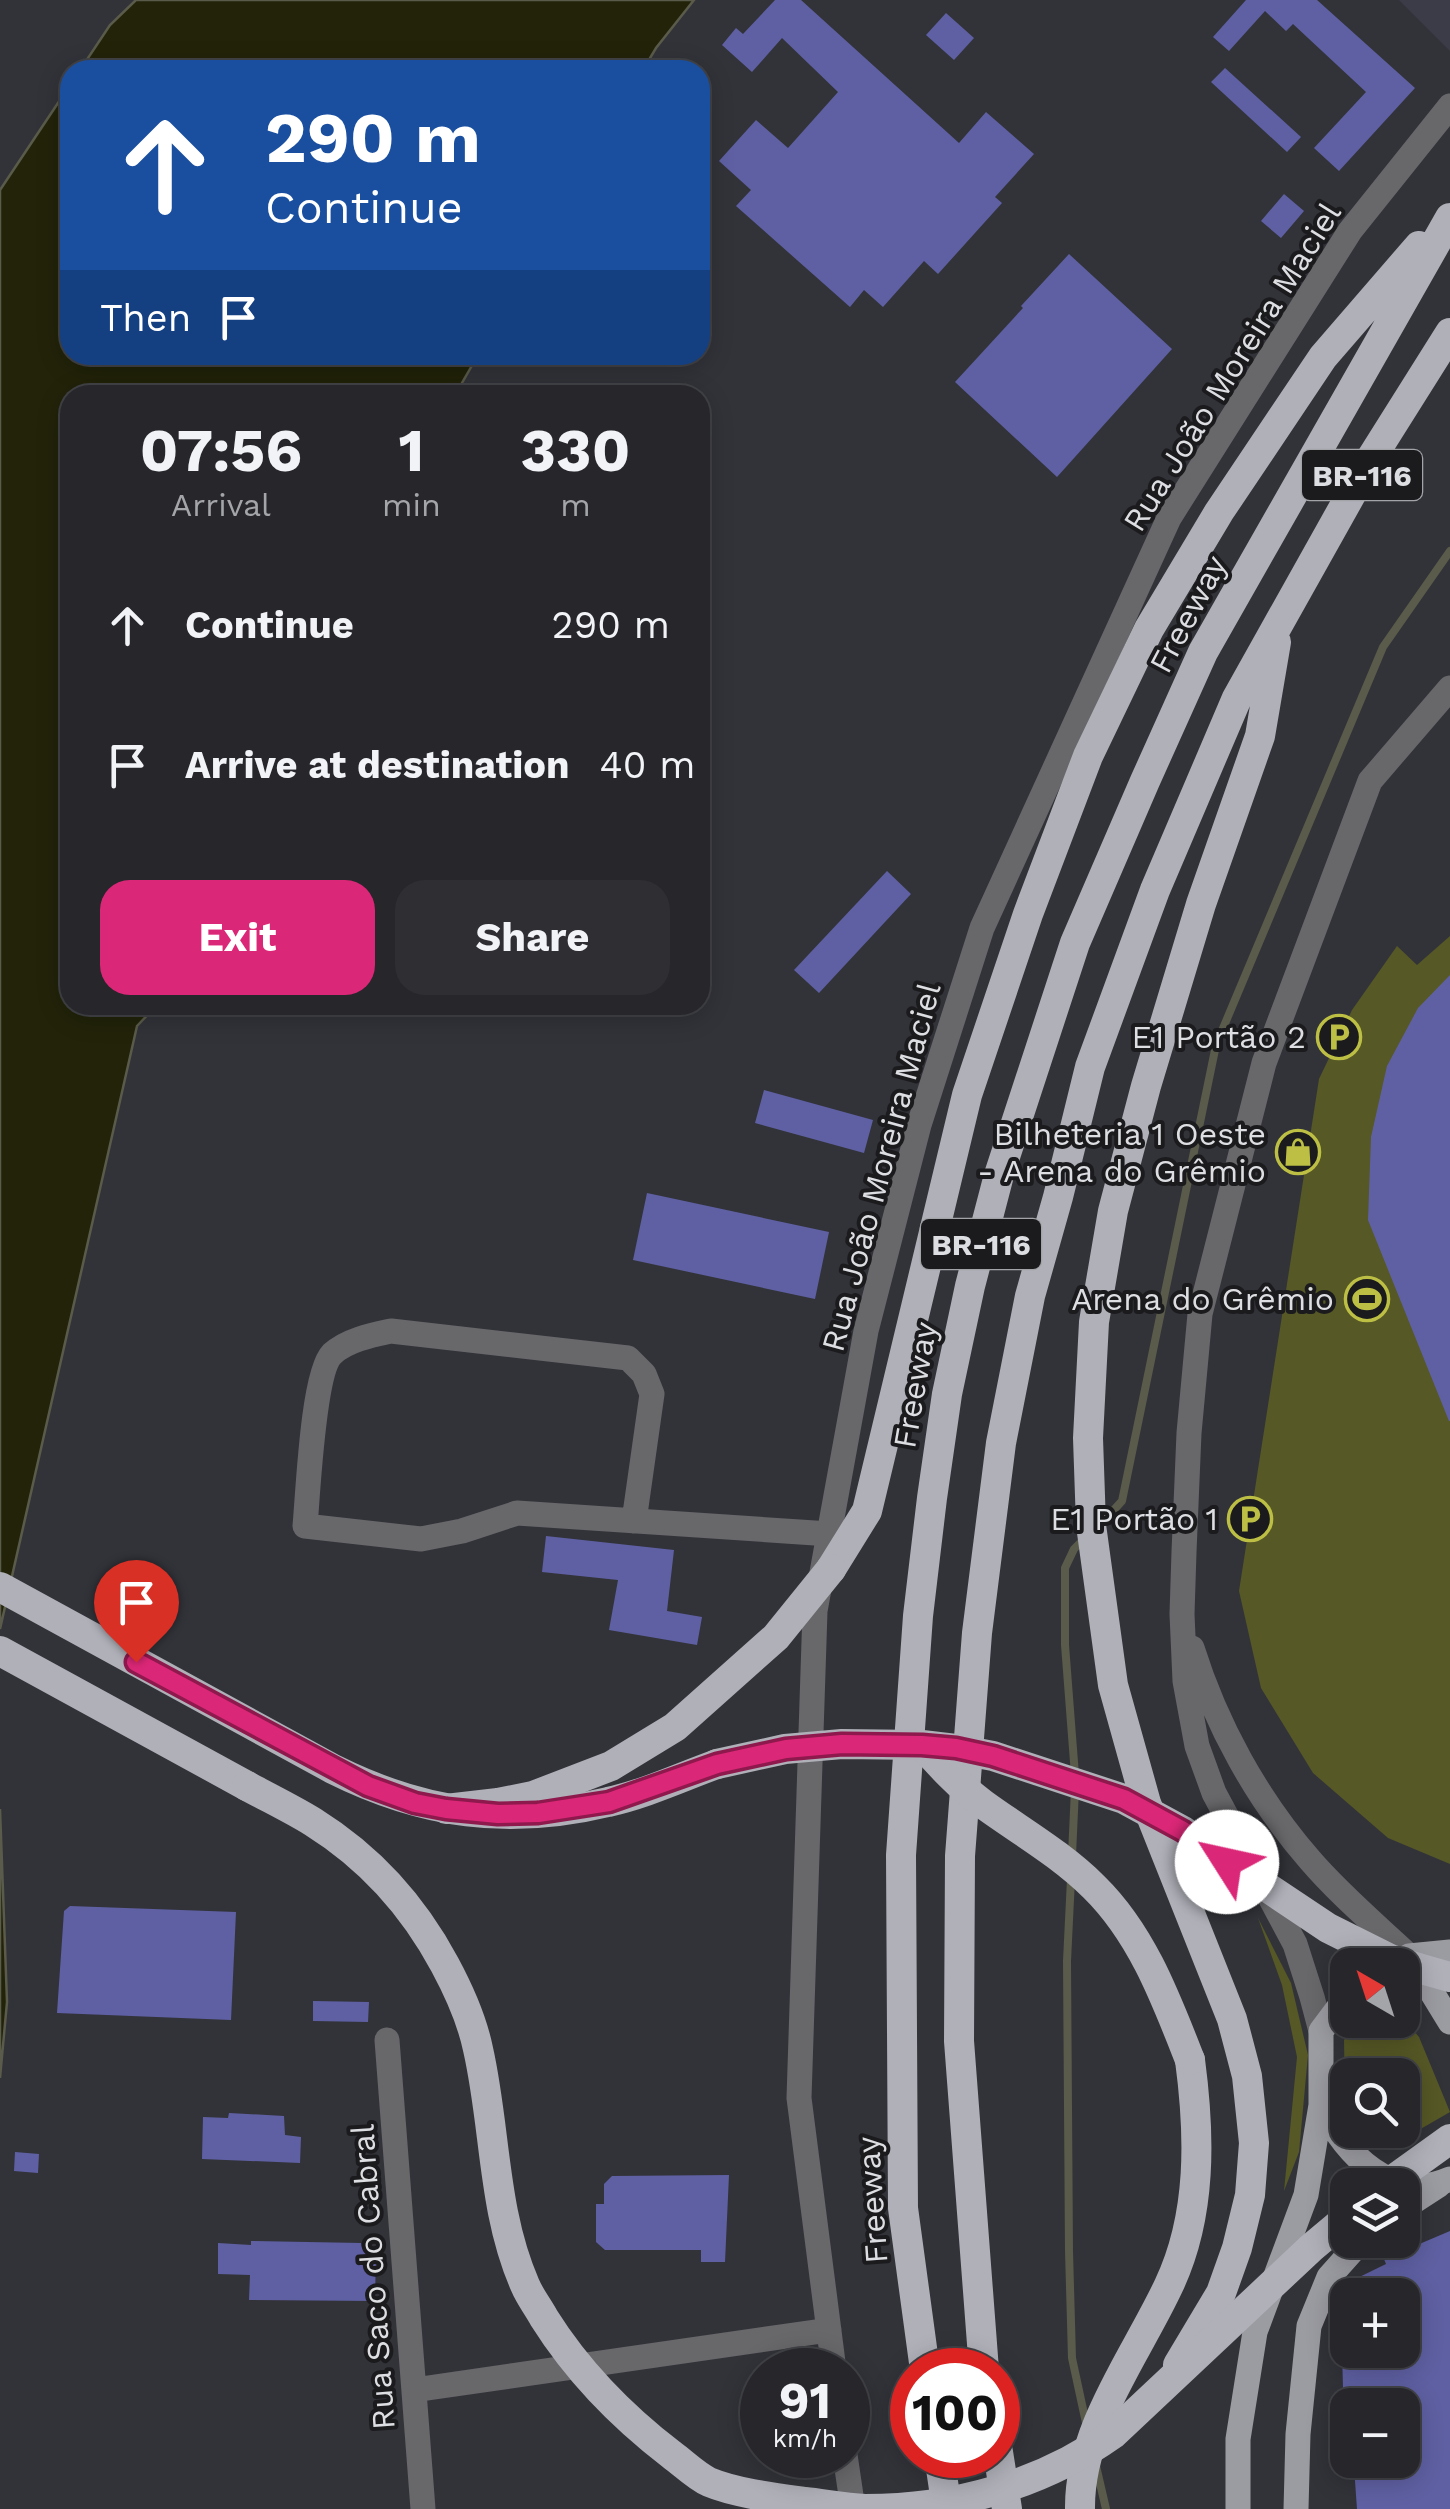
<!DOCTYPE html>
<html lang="en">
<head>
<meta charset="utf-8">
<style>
  body { margin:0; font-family:"Work Sans",sans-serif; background:#2e2e33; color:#f1f3f6; height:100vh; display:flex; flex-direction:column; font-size:38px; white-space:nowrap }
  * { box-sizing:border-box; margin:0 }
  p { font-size:32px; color:#a4a5a9 }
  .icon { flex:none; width:55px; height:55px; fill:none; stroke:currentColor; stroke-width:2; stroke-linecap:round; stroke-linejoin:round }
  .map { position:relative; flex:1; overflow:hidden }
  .sheet { position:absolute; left:60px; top:385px; width:650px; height:630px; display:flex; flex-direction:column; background:#26262b; border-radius:30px; box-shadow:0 5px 25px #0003,0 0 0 2px #424347 }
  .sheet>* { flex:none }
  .top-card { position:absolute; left:60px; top:60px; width:650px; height:305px; border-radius:30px; box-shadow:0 5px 25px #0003,0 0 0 2px #424347; background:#1a4fa0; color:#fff; overflow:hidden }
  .needle { width:65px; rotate:321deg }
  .tools { position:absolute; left:1330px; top:1948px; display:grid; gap:20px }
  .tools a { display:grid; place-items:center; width:90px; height:90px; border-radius:20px; background:#26262b; box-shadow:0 5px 25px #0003,0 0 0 2px #424347; font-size:50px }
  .speed { position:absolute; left:740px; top:2348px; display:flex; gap:20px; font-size:50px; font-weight:700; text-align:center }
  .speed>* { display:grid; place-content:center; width:130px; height:130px; border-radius:50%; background:#26262b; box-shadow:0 5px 25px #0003,0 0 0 2px #424347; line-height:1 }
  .speed small { font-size:25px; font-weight:400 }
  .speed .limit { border:15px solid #d22; background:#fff; color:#111 }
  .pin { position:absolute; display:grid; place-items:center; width:85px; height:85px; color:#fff; margin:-102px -42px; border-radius:50% 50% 50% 0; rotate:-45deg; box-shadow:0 0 10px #0007 }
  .pin .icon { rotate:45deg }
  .me { position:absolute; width:110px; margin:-55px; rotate:305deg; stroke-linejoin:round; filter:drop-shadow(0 0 8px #0008) }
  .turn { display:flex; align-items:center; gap:35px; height:210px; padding:0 40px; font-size:45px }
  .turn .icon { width:130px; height:130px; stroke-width:2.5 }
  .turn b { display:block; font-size:70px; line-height:85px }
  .then { display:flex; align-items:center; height:95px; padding:0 40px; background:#0003; gap:20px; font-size:38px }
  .eta { display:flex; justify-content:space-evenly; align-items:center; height:170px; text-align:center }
  .eta b { font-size:60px; font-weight:700; line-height:70px }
  .action { display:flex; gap:20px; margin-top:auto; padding:20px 40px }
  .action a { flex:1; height:115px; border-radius:30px; background:#db2777; color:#fff; font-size:40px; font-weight:700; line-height:115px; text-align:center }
  .action a+a { background:#2e2e33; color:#f1f3f6 }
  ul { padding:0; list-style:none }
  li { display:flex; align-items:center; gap:30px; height:140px; padding:0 40px }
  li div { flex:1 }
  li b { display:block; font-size:38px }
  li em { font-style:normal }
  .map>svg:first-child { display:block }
</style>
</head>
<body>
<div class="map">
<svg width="1450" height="2509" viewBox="0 0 1450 2509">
  <rect width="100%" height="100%" fill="#323339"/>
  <path fill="#3b3c48" d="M1399 0H1450V51Z"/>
  <path fill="#565826" d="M1450 936V1864L1388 1838 1313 1773 1261 1688 1239 1591 1319 1079 1352 1010 1397 946 1417 965Z
    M1258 1918 1291 1983 1308 2055 1299 2152 1284 2191 1297 2057 1282 1985Z
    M1403 2018 1419 2037 1450 2112 1386 2149 1368 2130H1402V2075H1348L1347 2110 1345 2107 1344 2040 1364 2020H1402Z"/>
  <path fill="#222309" stroke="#5a5b4a" stroke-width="2.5" d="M136 0H694L656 48 643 70H80L110 25Z
    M70 85V355H478L455 395H70V1005H157L137 1026 0 1629V190Z
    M0 1809 7 2002 0 2078Z"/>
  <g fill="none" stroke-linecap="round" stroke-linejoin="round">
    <path stroke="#5a5b4a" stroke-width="8" d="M1101 1524 1122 1501 1216 1045 1383 647 1450 551
      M1075 1775 1065 1645V1568L1074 1549 1083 1540
      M1072 1855 1075 1789
      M1071 1879 1067 1961 1069 2251 1072 2358 1086 2423
      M1096 2466 1106 2509"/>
  </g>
  <path fill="#5f60a3" d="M775 0H801L959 143 986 112 1034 154 995 197 1002 203 938 274 924 261 883 307 864 290 850 307 736 206 751 190 719 161 756 120 788 148 838 92 782 38 752 72 722 45 736 28 743 34Z
    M1246 0H1317L1415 88 1339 171 1314 148 1366 92 1293 24 1286 31 1265 11 1229 51 1213 37Z
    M946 13 974 38 954 60 926 35Z
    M1225 68 1301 137 1287 152 1211 82Z
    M1284 194 1304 211 1281 238 1261 221Z
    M1069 254 1172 349 1057 477 955 382 1023 308 1021 306Z
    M887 871 911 894 819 993 794 970Z
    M1450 975V1421H1449L1368 1220 1371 1137 1387 1066 1418 1008Z
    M764 1090 873 1120 864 1153 755 1123Z
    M647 1193 829 1232 815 1299 633 1260Z
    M546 1536 674 1550 667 1611 702 1617 697 1645 609 1630 618 1580 542 1572Z
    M70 1906 236 1912 231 2020 57 2013 64 1911Z
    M313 2001 369 2002 368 2022 313 2021Z
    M229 2113 284 2116 285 2135 301 2137 300 2163 202 2159 203 2117 228 2118Z
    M15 2152 39 2154 38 2173 14 2171Z
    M729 2175 725 2262H701V2250H605L596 2242V2204H604V2184L612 2176Z
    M1450 2231V2509H1357L1354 2467 1389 2466V2460H1402V2405H1376V2392H1364V2388H1343L1342 2350H1402V2330L1414 2329 1402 2295H1341L1347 2287 1345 2284 1386 2264 1384 2259Z
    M251 2241 361 2243 362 2248 376 2249 375 2301 249 2300 250 2275 218 2274V2243L251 2245Z"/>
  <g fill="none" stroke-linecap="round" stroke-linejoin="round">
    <path stroke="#68686b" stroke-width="25" d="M634 1521 652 1394 644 1374 628 1358 391 1331C372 1335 347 1340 332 1354 313 1373 308 1494 305 1526L421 1539 462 1531 517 1513 830 1534
      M1192 1648C1216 1725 1257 1799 1310 1860 1340 1895 1376 1925 1409 1956
      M1321 2031 1312 1997 1295 1944 1214 1793 1197 1746 1185 1681 1182 1614 1184 1552 1189 1433 1200 1314 1264 1063 1370 781 1450 688
      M387 2040 423 2509
      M834 2370 799 2098 815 1611 866 1331 919 1125 982 928 1169 518 1350 231 1450 106
      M414 2390 829 2330
      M845 2455 853 2509"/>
    <path stroke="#9b9ba2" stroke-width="25" d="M1412 1960 1450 2022
      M1397 1963 1409 1956 1450 1952
      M1321 2105C1345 2153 1391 2205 1450 2179
      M1402 2209 1439 2185
      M1238 2509V2439L1255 2332 1306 2195 1321 2105V2031L1348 1995
      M1296 2509 1298 2434 1309 2326 1329 2277 1362 2240"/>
    <path stroke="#afb0b8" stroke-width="30" d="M831 1569 867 1511 967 1095 1028 914 1088 756 1149 629 1219 512 1323 357 1419 246
      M0 1587 333 1769C423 1814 509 1826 608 1802 645 1794 681 1777 717 1764
      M0 1651 247 1786
      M1418 1968 1450 1977
      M1178 2365 1221 2293 1237 2248 1250 2195 1254 2143 1247 2076 1232 2019 1146 1803 1113 1685 1091 1525 1088 1438 1094 1322 1113 1211 1146 1086 1201 904 1260 736 1276 642
      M925 2370 903 2208 901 1855 918 1616 932 1498 947 1394 970 1286 999 1175 1075 943 1145 781 1203 652 1450 218
      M984 2370 959 2041 960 1856 977 1633 1001 1443 1030 1296 1058 1197 1090 1067 1155 890 1237 698 1372 457 1450 333
      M998 2452 1007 2509
      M939 2455 947 2509
      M1080 2509C1079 2428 1136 2356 1169 2285 1202 2215 1200 2135 1190 2060"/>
    <path stroke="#afb0b8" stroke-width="30" d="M922 1745C941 1766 960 1787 983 1804 1020 1831 1061 1854 1094 1887 1142 1934 1166 1999 1190 2060
      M717 1764 785 1749 842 1744 922 1745 956 1749 993 1756 1124 1799 1183 1831 1328 1928 1390 1959 1418 1968
      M247 1786C269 1798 292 1809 313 1822 369 1857 414 1907 445 1965 459 1991 472 2020 478 2049 496 2128 492 2210 525 2285 530 2297 538 2307 544 2318 578 2372 621 2416 672 2455 683 2463 696 2476 709 2482 735 2493 776 2498 805 2502 824 2504 845 2508 865 2509 954 2509 1041 2485 1113 2434L1311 2248 1348 2217
      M446 1809 498 1803 533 1796 611 1766 675 1727 776 1637 831 1569
      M1386 2185 1450 2139"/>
  </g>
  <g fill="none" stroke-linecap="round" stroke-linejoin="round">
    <defs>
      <path id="route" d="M136 1662 368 1786 415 1803 446 1809 498 1814 538 1813 609 1802 717 1764 786 1749 842 1744 922 1745 956 1748 993 1756 1124 1799 1183 1831 1227 1862"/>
    </defs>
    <use href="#route" stroke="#8e194d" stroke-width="25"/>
    <use href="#route" stroke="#db2777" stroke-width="18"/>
  </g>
  <defs>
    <symbol id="parking-ring" viewBox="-11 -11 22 22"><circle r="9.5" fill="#1b1b1e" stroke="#bcbf44" stroke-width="1.5"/><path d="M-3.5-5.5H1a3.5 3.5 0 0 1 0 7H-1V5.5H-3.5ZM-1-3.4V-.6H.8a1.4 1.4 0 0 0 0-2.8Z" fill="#bcbf44"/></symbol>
    <symbol id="shop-ring" viewBox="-11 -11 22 22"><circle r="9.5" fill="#1b1b1e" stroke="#bcbf44" stroke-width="1.5"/><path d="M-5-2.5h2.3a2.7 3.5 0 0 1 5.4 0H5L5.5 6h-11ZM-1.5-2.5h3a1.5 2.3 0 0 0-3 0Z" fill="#bcbf44"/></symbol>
    <symbol id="stadium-ring" viewBox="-11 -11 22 22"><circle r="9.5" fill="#1b1b1e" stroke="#bcbf44" stroke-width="1.5"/><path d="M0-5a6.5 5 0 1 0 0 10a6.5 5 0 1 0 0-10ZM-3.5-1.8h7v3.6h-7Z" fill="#bcbf44"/></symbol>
  </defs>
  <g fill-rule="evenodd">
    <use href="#parking-ring" x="1314" y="1012" width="50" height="50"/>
    <use href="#shop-ring" x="1273" y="1127" width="50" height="50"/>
    <use href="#stadium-ring" x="1342" y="1274" width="50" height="50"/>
    <use href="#parking-ring" x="1225" y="1494" width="50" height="50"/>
  </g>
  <g text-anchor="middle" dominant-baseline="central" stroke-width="8" stroke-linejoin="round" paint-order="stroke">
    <g fill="#1b1b1e" stroke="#a3a4a7" stroke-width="2.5">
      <rect x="1302" y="450" width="120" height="50" rx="8"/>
      <rect x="921" y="1219" width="120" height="50" rx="8"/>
    </g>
    <g font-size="30" font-weight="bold" fill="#dddee2">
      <text x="1362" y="475">BR-116</text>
      <text x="981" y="1244">BR-116</text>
    </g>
    <g font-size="32" fill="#dddee2" stroke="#1b1b1e">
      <text transform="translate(1232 367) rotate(-58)">Rua João Moreira Maciel</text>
      <text transform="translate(1188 614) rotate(-62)">Freeway</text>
      <text transform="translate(881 1167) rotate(-75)">Rua João Moreira Maciel</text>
      <text transform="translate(915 1385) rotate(-80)">Freeway</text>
      <text transform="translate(872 2200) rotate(-94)">Freeway</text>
      <text transform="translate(373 2277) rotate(-94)">Rua Saco do Cabral</text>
    </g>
    <g font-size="32" fill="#dddee2" stroke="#1b1b1e" text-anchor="end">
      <text x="1306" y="1037">E1 Portão 2</text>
      <text x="1266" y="1134">Bilheteria 1 Oeste<tspan x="1266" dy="37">- Arena do Grêmio</tspan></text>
      <text x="1334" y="1299">Arena do Grêmio</text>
      <text x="1218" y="1519">E1 Portão 1</text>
    </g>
  </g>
</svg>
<div class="tools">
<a><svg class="needle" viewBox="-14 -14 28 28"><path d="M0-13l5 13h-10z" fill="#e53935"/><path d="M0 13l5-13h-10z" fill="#a4a5a9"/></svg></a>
<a><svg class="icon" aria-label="search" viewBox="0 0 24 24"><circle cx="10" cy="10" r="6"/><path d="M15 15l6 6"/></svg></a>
<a><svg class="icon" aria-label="layers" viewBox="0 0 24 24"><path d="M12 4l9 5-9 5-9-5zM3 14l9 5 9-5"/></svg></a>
<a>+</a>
<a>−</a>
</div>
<div class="speed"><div>91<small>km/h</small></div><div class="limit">100</div></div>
<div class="pin" style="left:136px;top:1662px;background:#d93025"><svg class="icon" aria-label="arrive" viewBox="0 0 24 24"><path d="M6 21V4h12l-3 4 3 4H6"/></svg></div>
<svg class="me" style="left:1227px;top:1862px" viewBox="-20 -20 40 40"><circle r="19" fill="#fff"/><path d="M0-13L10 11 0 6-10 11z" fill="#db2777"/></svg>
<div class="top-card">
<div class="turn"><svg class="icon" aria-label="ahead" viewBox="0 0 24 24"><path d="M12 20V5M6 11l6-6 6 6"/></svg><div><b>290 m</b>Continue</div></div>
<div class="then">Then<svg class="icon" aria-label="arrive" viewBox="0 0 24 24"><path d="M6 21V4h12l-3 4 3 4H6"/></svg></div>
</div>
<section class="sheet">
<div class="eta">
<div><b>07:56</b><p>Arrival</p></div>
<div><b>1</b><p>min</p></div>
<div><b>330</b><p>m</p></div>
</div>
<ul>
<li><svg class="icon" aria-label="ahead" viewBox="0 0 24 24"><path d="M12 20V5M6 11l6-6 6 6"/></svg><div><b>Continue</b></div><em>290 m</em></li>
<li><svg class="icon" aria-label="arrive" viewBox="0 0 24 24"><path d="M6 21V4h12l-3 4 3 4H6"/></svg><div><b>Arrive at destination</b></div><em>40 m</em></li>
</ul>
<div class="action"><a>Exit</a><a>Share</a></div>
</section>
</div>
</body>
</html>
